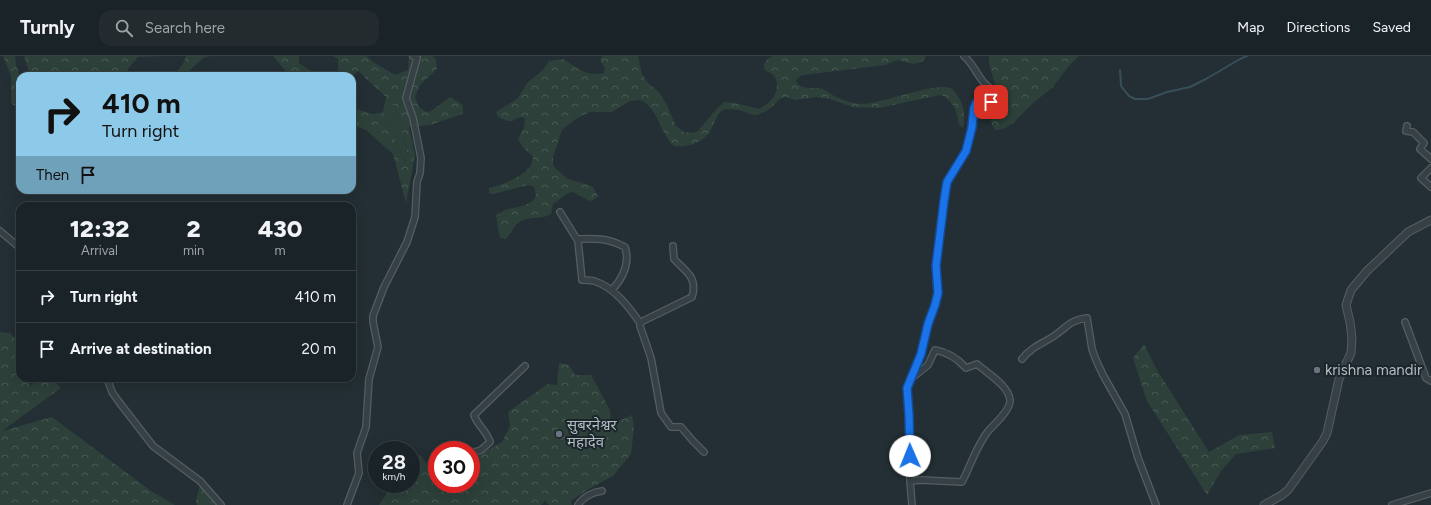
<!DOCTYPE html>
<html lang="en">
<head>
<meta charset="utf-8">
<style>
  body { margin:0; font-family:Figtree,"Noto Sans Devanagari",sans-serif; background:#232b2f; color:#f1f3f6; height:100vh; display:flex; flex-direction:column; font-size:15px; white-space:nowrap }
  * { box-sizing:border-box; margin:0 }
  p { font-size:13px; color:#9fa4a7 }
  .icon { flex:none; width:22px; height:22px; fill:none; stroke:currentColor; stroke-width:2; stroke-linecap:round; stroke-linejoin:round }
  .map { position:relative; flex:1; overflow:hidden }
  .side { position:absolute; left:16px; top:146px; width:340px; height:180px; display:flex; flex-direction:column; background:#1a2327; border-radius:12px; box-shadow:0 4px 16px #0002,0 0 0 1px #384044 }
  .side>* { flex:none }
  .top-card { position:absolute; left:16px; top:16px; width:340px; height:122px; border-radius:12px; box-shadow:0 4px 16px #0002,0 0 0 1px #384044; background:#8dcae9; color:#111; overflow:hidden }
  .speed { position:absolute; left:368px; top:385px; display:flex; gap:8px; font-size:20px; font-weight:700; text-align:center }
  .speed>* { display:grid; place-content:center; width:52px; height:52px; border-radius:50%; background:#1a2327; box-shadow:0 4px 16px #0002,0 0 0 1px #384044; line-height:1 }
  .speed small { font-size:10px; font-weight:400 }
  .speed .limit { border:6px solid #d22; background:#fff; color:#111 }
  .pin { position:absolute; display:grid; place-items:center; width:34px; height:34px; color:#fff; margin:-17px; border-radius:8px; box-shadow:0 2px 6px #0006 }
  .me { position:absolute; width:44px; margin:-22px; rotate:359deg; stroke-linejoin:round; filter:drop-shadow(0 0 3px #0008) }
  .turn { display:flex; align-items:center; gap:14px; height:84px; padding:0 20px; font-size:18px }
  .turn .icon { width:52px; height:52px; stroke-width:2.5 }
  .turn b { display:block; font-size:28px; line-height:34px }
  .then { display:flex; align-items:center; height:38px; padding:0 20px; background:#0003; gap:8px; font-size:15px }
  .eta { display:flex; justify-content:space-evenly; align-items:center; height:68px; text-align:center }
  .eta b { font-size:24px; font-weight:800; line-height:28px }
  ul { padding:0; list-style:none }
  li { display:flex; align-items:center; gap:12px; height:52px; padding:0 20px; border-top:1px solid #384044 }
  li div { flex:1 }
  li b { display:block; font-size:15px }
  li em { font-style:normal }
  header { display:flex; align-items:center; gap:24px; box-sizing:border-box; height:56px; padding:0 20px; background:#1a2327; border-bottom:1px solid #384044 }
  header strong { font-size:19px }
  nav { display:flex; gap:22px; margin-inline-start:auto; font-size:14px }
  .search { width:280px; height:36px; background:#232b2f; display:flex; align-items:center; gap:10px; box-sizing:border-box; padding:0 14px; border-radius:12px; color:#9fa4a7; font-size:15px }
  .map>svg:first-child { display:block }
</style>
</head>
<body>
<header>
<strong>Turnly</strong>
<div class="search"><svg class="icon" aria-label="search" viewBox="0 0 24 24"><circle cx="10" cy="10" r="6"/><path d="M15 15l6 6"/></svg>Search here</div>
<nav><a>Map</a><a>Directions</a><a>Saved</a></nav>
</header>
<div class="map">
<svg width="1431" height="449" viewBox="0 0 1431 449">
  <defs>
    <pattern id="forest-crowns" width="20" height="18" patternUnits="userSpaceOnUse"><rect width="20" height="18" fill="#2d403a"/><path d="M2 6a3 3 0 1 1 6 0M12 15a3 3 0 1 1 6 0" fill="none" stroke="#495a55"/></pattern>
  </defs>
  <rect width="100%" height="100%" fill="#232f34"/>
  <path fill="#2d403a" d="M386 41 391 43 396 55 407 93 405 107 386 61 383 56Z"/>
  <path fill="url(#forest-crowns)" d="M3 0H15L16 9 20 20V55L11 47V20Z
    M24 0H163L138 1 128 13V20H33L28 13Z
    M186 0H210L203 2 184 20H174L184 6Z
    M273 0H299V7L318 20H290Z
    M333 0H367L373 6 395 19 408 14 409 0H433L436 4 437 13 420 29 415 41 419 51 426 56 431 55 450 41 463 49V58L430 69 409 71 415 99 406 147 393 98 366 74 352 68V52L373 58 383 56 386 61 405 107 407 93 396 55 391 44 386 41 358 15 352 21 340 20 338 17V3Z
    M602 0H638L642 18 648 27 659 36 667 49 676 70 684 76 694 77 698 75 714 56 724 46 735 47 759 53C768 48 777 41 777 29 777 25 775 20 772 18 769 16 767 16 764 13 763 6 767 3 773 0H926L922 6 913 8 898 4 885 9 803 19 799 21 796 25C802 36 814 30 823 33 827 35 831 38 834 40 843 44 852 48 863 48 881 48 939 24 952 33 955 34 956 38 958 40 965 52 965 59 963 72L959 69C958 58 953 42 940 39L879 52 853 51 830 43 816 41 796 44 786 41 781 42 767 55 757 59H753L739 54 725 53C715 58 715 68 709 77 701 87 687 92 674 90 659 77 659 52 640 44L630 45 612 56H590L577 62 562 74 553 101V109L556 113 568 123 592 130 598 140 595 143 590 145 573 136 568 137 553 148 551 158C543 163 532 161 523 164 514 168 512 176 506 183L501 182 499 178 496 159C500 157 504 154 508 153 519 151 544 148 533 130L528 129 493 138 489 137V132C503 129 534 117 533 101L523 91 518 83 524 72 525 62 520 61C510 67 508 66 498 61L496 56 517 43 528 26 543 14 549 5 563 3C578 12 586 21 604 17L605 13 600 4Z
    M989 0H1079L1068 11 1053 31 1033 47 1013 67 1005 72 996 74C984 63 997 48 997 36L989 7Z
    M0 276 10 277 20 288V322H27L30 329 46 322H52L61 332 2 375 52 361 151 435 175 449H0Z
    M1144 288 1157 314 1209 396 1239 379 1272 376 1275 392 1236 398 1221 415 1207 439 1147 345 1133 302Z
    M559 307 569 309 575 319H591L610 354 611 368 632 359 634 371 631 398 613 420 587 434 571 445 572 449H549L545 445 541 449H379L393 428H411V407L420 399 429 411 437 408V428H471V401H476L502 386 510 370 508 356 548 328 557 329Z
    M200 429 218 449H197L196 444Z"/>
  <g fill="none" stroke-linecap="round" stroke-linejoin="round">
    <path stroke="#384f59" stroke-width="2" d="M1120 14 1121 30 1129 40 1135 43H1148L1167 36 1190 31 1206 23 1240 3 1247 0"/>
    <defs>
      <path id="minor" d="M1407 70 1406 75 1413 76 1424 87 1420 93 1431 103
        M1431 112 1421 122 1431 131
        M560 156 578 185 582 224C585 224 590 224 594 225 614 231 629 251 640 267
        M0 175 20 192
        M577 183C596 182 607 182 625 191 630 207 623 222 612 234
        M673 190 674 203C686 216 698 221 692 241L643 265 640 267V270L651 302 661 357 671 371H681L693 385 704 396
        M1405 266 1426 322 1431 325
        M1022 303C1031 291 1042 288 1054 280 1067 271 1070 264 1087 262L1092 293 1096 304 1103 319 1125 358 1138 402 1156 449
        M107 322 112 336 119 346 153 390 200 425 221 449
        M471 397 481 394 490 386C487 375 477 369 474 359L525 310
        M435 411 437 410
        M910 425 921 424 962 426C971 409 976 390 989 374 995 368 1011 353 1010 344 1009 330 987 317 977 308L966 312C958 303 947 296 935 294L928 309 912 322
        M347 449 359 417 357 397 366 371 369 323 378 291 373 266V260L384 231 407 186 415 161 417 126 420 117 421 102 413 62 406 42 417 2 413 0
        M578 449C583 441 593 436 602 435
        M912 449 910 425 909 359 907 332 921 298 928 268 935 249 937 237 936 210 944 145 947 126 966 95 972 71 974 52 976 47 985 45 991 46 995 41V35C980 29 976 10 964 0
        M1392 449 1431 437"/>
      <path id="tertiary" d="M1264 449 1282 439 1288 434 1323 385 1327 377 1339 323 1351 297 1352 282 1350 266 1346 249 1351 234 1367 215 1408 176 1431 164"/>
    </defs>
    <use href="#minor" stroke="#535e63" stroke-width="8"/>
    <use href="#tertiary" stroke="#535e63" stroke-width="9"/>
    <use href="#minor" stroke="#364045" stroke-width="5.5"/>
    <use href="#tertiary" stroke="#364045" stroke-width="7"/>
  </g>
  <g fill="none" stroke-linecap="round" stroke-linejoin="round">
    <defs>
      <path id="route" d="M910 400 909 359 907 332 921 298 928 268 935 249 938 237 936 210 944 145 947 126 966 95 972 71 974 52 976 47 985 45 991 46"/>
    </defs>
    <use href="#route" stroke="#114b97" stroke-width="10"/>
    <use href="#route" stroke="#1a73e8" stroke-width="7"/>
  </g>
  <g fill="#6b7280" stroke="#1b252a" stroke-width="1.5">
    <circle cx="1317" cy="314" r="4"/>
    <circle cx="559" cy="378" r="4"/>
  </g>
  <g text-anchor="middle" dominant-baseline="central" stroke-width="4" stroke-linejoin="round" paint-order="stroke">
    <g font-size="15" fill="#b0bcc2" stroke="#1b252a" text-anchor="start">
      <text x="1325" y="314">krishna mandir</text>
      <text x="567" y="369">सुबरनेश्वर<tspan x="567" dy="17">महादेव</tspan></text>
    </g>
  </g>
</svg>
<div class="speed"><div>28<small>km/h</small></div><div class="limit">30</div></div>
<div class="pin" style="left:991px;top:46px;background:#d93025"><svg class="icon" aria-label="arrive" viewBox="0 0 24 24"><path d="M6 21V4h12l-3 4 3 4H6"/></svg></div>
<svg class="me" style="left:910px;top:400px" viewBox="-20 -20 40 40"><circle r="19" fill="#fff"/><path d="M0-13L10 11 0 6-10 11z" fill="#1a73e8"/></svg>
<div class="top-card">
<div class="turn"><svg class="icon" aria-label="right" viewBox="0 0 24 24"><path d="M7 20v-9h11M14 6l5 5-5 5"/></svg><div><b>410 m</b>Turn right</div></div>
<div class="then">Then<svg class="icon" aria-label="arrive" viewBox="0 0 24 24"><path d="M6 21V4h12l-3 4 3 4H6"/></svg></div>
</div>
<section class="side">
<div class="eta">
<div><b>12:32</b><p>Arrival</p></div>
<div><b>2</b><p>min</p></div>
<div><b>430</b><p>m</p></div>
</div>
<ul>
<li><svg class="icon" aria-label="right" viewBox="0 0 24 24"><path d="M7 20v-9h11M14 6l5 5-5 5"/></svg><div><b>Turn right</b></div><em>410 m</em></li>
<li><svg class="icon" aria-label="arrive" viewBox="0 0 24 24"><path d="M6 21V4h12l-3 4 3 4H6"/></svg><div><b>Arrive at destination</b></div><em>20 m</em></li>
</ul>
</section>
</div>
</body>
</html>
